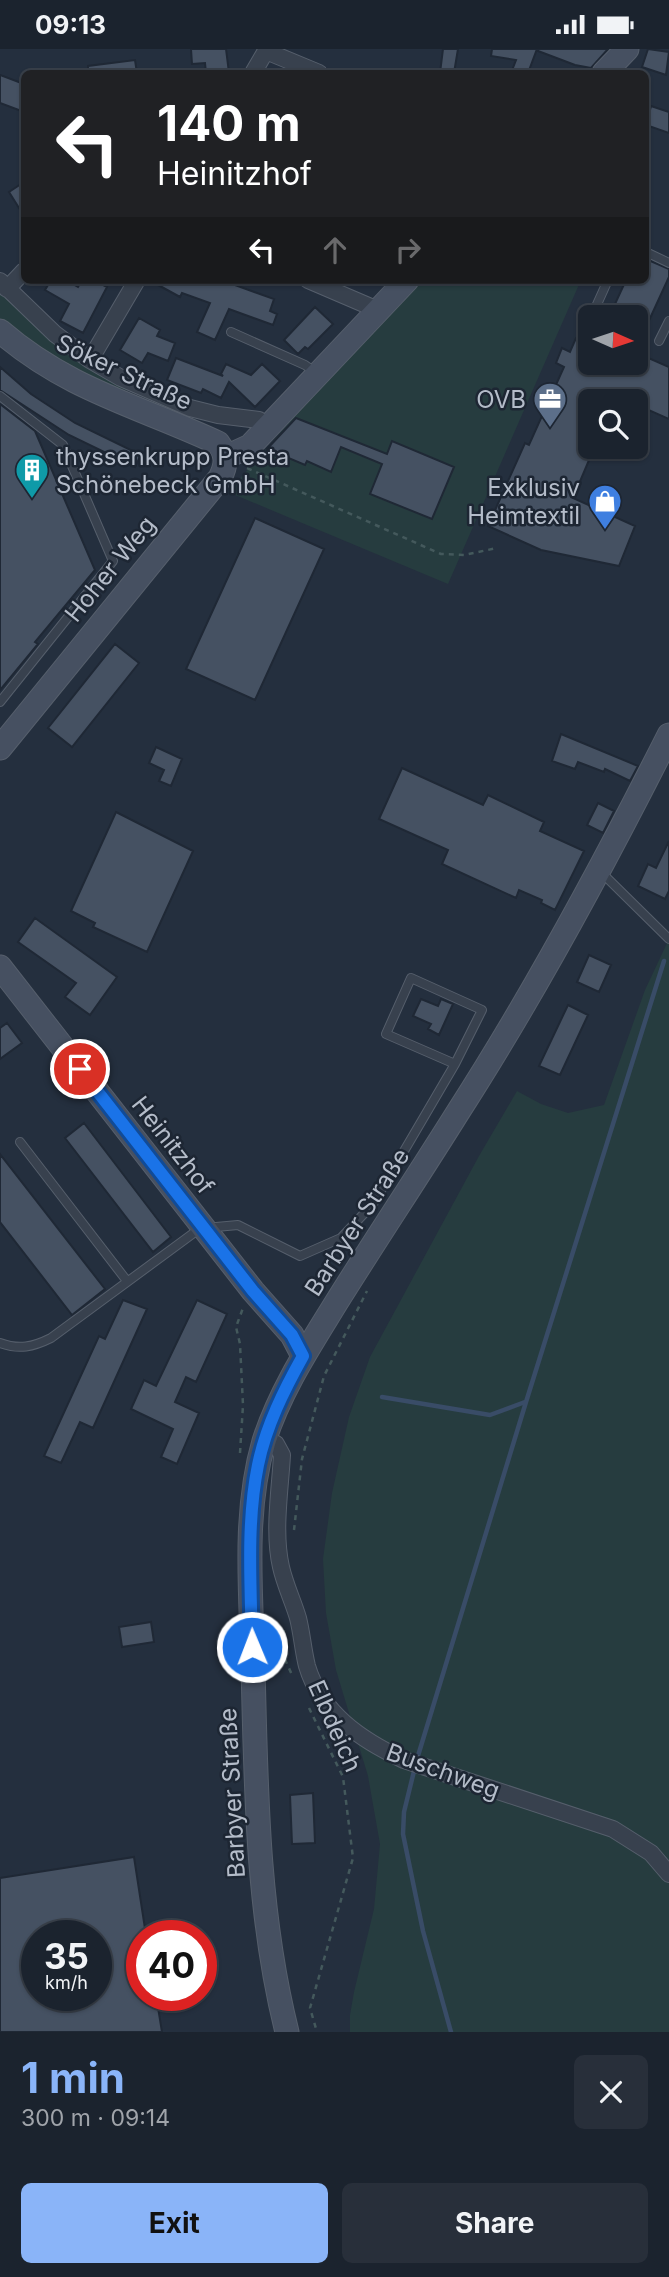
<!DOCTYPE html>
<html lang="en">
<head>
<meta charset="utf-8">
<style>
  body { margin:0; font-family:Inter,sans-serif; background:#282f3a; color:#f1f3f6; height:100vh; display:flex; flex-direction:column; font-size:26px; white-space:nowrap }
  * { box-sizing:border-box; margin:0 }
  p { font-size:23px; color:#a0a4aa }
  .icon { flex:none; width:38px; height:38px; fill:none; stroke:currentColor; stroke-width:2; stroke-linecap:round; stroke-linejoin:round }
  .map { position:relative; height:1983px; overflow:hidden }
  .drawer { display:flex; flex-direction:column; background:#1b232e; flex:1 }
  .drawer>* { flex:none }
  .top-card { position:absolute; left:21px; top:21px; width:628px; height:214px; border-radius:10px; box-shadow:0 2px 5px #0004,0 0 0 2px #39404a; background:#202124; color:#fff; overflow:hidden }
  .needle { width:46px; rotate:93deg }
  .controls { position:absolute; left:578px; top:256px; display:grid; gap:14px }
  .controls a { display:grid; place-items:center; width:70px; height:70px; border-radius:10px; background:#1b232e; box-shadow:0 2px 5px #0004,0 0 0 2px #39404a; font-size:35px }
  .speed { position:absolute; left:21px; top:1871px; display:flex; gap:14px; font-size:35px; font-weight:700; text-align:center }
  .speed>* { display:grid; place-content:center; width:91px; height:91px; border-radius:50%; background:#1b232e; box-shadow:0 2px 5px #0004,0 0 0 2px #39404a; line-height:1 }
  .speed small { font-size:18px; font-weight:400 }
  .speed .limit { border:10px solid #d22; background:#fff; color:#111 }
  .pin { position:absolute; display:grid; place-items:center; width:60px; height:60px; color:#fff; margin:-30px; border:4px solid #fff; border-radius:50%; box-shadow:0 2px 7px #0007 }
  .me { position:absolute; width:77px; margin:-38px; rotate:359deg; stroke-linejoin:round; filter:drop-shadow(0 0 5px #0008) }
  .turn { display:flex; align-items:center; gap:24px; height:147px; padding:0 21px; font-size:32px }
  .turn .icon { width:91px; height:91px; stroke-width:2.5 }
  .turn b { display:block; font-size:49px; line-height:60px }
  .lanes { display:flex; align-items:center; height:66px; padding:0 21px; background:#0003; justify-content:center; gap:35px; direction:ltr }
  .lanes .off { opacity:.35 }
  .round { display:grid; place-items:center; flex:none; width:74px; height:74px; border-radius:10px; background:#282f3a }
  .headline { display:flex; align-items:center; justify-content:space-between; height:119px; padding:0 21px }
  h1 { font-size:42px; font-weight:700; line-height:52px; color:#8ab4f8 }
  .action { display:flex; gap:14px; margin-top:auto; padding:14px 21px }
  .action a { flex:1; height:80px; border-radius:10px; background:#8ab4f8; color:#111; font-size:28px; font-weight:700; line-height:80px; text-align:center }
  .action a+a { background:#282f3a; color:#f1f3f6 }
  .status { display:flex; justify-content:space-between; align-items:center; height:49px; padding:0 35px; background:#1b232e; direction:ltr }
  .status svg { height:19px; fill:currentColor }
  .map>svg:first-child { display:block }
</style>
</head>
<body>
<div class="status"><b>09:13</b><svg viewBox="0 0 49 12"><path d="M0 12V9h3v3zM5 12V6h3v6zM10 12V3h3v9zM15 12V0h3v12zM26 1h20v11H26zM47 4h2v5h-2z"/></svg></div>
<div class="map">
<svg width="669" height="1983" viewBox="0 0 669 1983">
  <rect width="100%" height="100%" fill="#242f3e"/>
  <path fill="#263c3f" d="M423 231H581L448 535 228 443 311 349Z
    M0 241 80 311 131 342 99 337 74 322 6 275 0 270Z
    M669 890V1983H350V1966L354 1943 374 1860 380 1795 368 1727 336 1621 326 1564 323 1510 332 1444 349 1368 370 1308 479 1107 517 1042 541 1055 568 1064 604 1056 645 941Z"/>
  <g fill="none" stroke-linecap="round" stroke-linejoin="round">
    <path stroke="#394c67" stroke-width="4.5" d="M382 1348 490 1366 525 1353
      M417 1710 526 1353 664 912
      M415 1718 404 1763 403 1785 423 1882 451 1983"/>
  </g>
  <path fill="#455162" stroke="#1f2835" stroke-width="2" fill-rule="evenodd" d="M191 0H226L229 24H206L205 14 192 15Z
    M443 0H458L454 24H440Z
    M492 0H537L528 24H511L516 11 491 7Z
    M538 0H608L591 19 575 16 538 2Z
    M648 0 669 3 666 26 642 18Z
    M135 11 137 24H88V17Z
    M0 26 24 35V63L0 54Z
    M651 57 669 63V84L646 76Z
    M24 133V167L9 143Z
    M646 210 669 220V228L635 302V268H609L626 231H646Z
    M51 231H66L78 238 82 231H94L107 238 83 284 60 272 69 255 45 241Z
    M149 231H234L232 235 274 250 270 262 277 265 273 276 229 260 215 291 197 283 210 254 182 244 180 248Z
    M315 258 333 275 308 300 305 298 298 305 284 291Z
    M139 269 160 281 157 287 175 294 168 312 148 304 142 314 120 301Z
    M590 283V313H635V303L669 318V370L635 355V352H590V397H595L573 449 635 477 619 517 541 501 488 477 525 394 529 396 564 318 556 314 562 299 570 303 576 289Z
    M176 309 223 327 221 325 226 315 251 326 262 315 280 332 255 358 229 333 221 349 203 340 201 344 167 331Z
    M0 318 31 345 75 374 141 406 135 418 69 386 0 341Z
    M0 355 35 382 95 521 35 593 38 595 0 641Z
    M296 369 387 405 392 392 454 418 432 470 370 445 382 415 341 398 331 423 307 412 305 416 267 400Z
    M255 469 324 500 255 651 186 620Z
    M115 595 139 614 72 698 48 679Z
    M561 685 638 717 630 732 605 720 604 723 578 713 575 720 552 712Z
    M156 698 182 710 171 737 159 732 164 721 149 714Z
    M402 719 483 756 488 746 544 773 540 782 584 802 555 861 541 854 542 851 519 841 516 849 442 815 448 801 379 770Z
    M598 754 614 762 603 784 587 776Z
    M116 763 193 802 147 903 93 878 95 874 71 862Z
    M669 792V842L665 850 638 837 648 815 656 819Z
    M35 869 117 928 90 966 65 948 76 934 18 893Z
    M589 906 611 916 599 943 577 933Z
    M421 950 438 957 441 950 453 955 439 986 428 980 431 975 413 967Z
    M568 956 588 966 560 1026 539 1017Z
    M7 974 22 994 0 1010V979Z
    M84 1074 171 1188 153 1203 65 1089Z
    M0 1105 105 1240 72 1266 0 1173Z
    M123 1251 147 1260 93 1379 80 1373 61 1414 44 1407 99 1287 105 1290Z
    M197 1251 227 1265 196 1333 186 1328 175 1353 199 1364 177 1415 161 1408 173 1380 131 1360 144 1331 156 1337Z
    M151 1573 154 1593 122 1598 119 1578Z
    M313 1744 315 1794 292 1795 290 1746Z
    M134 1808 146 1886H142V1946H156L162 1983H0V1829ZM37 1886H96V1946H37Z"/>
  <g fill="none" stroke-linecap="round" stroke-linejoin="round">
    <defs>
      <path id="lane" d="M646 203 669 214
        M594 262 608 231
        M231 283 305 316 315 323
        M659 292 669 272
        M0 347 63 396 113 512 0 653
        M601 823 669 890
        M20 1093 127 1232
        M0 1294C19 1301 33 1298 51 1289L195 1183 205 1179 238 1176 300 1207 341 1189 373 1155 455 1015 482 961 411 929 386 985 455 1015"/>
      <path id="street" d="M266 2 319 24
        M253 24 267 0
        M308 231 378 261
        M0 232 55 285 90 311 121 329 190 359 218 366 259 371 267 378
        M7 240 24 222
        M90 311 137 231
        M265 1389 276 1395 282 1406C280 1442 273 1483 281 1518 285 1536 293 1552 298 1569 302 1585 303 1601 307 1617 321 1664 361 1691 404 1711L613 1780 651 1804 669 1825"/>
      <path id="secondary" d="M604 24 627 0
        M0 282C68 341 139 357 218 394 227 406 227 415 220 429L0 699
        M226 408 250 397 407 231
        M0 918 253 1242 292 1286 303 1307
        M287 1983C257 1864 256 1739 253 1617 251 1543 243 1464 264 1392 280 1342 309 1298 336 1254 376 1190 418 1127 458 1063 536 942 604 815 669 686"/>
    </defs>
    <use href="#lane" stroke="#565f6c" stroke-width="10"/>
    <use href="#street" stroke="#565f6c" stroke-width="18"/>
    <use href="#secondary" stroke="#565f6c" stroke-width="25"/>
    <path stroke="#44595c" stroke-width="2.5" stroke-dasharray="5 5" stroke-linecap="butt" d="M247 419 441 505 464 506 497 499
      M240 1404 243 1356 240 1295 236 1278 243 1259
      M294 1481 302 1410 324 1327 367 1242
      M284 1581 282 1604 293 1628
      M309 1659 343 1728 353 1809 310 1959 317 1983"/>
    <use href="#lane" stroke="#38414e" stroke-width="8"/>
    <use href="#street" stroke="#38414e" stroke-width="16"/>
    <use href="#secondary" stroke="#465061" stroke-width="23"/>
  </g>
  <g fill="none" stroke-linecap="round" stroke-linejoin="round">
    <defs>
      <path id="route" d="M80 1020 253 1242 292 1286 303 1307C284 1341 266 1377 258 1416 246 1475 251 1538 252 1598"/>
    </defs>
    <use href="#route" stroke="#114b97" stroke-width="18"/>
    <use href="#route" stroke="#1a73e8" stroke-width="12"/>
  </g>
  <defs>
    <symbol id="office-pin" viewBox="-11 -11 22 30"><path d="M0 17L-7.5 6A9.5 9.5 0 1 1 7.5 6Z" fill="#5c6f8a" stroke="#1d2633"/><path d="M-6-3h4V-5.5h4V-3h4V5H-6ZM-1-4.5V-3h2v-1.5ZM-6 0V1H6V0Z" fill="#fff"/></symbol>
    <symbol id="building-pin" viewBox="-11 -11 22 30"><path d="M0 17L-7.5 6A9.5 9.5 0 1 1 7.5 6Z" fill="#0f9aa8" stroke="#1d2633"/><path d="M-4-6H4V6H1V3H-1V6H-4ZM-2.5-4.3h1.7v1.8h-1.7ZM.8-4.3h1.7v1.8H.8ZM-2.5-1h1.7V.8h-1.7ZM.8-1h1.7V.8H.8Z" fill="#fff"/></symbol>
    <symbol id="shop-pin" viewBox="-11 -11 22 30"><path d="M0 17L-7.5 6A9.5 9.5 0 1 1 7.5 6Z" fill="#3f7fe0" stroke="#1d2633"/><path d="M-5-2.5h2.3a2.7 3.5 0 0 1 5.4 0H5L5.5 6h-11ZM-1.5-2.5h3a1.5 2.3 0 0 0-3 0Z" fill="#fff"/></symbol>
  </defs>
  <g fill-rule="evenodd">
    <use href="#office-pin" x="531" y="331" width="38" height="52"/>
    <use href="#building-pin" x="13" y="402" width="38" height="52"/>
    <use href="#shop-pin" x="586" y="433" width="38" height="52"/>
  </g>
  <g text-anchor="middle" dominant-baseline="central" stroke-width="5" stroke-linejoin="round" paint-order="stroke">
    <g font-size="24" fill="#b4bcc9" stroke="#1d2633">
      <text transform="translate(124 323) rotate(25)">Söker Straße</text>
      <text transform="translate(110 520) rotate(-51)">Hoher Weg</text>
      <text transform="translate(173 1096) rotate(52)">Heinitzhof</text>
      <text transform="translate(357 1173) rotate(-57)">Barbyer Straße</text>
      <text transform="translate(335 1677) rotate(66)">Elbdeich</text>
      <text transform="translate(443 1722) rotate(20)">Buschweg</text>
      <text transform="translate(232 1744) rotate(-93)">Barbyer Straße</text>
    </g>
    <g font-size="24" fill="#b4bcc9" stroke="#1d2633" text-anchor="end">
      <text x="526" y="350">OVB</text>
      <text x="56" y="407" text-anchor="start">thyssenkrupp Presta<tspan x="56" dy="28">Schönebeck GmbH</tspan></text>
      <text x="580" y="438">Exklusiv<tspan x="580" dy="28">Heimtextil</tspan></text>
    </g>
  </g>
</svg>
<div class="controls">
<a><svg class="needle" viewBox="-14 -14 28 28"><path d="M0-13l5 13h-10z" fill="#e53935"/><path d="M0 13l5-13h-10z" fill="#a0a4aa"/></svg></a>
<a><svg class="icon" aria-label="search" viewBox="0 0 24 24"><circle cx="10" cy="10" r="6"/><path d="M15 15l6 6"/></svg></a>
</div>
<div class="speed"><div>35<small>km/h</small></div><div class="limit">40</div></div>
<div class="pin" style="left:80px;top:1020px;background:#d93025"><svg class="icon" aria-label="arrive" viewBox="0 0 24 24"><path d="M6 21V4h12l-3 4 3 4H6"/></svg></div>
<svg class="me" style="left:252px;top:1598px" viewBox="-20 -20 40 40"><circle r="17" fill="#1a73e8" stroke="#fff" stroke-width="3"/><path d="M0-11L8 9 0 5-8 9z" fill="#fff"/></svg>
<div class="top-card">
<div class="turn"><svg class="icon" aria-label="left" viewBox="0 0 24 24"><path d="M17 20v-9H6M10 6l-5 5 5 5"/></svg><div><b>140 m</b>Heinitzhof</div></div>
<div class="lanes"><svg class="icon" aria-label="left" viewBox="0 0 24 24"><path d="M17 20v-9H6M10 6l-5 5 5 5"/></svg><svg class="icon off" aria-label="ahead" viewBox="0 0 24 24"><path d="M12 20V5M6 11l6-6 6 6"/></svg><svg class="icon off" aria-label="right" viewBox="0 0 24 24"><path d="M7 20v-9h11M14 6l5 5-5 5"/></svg></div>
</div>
</div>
<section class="drawer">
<div class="headline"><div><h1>1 min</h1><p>300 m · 09:14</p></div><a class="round"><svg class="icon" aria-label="close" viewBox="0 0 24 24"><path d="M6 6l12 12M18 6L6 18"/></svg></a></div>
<div class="action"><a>Exit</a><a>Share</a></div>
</section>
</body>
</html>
